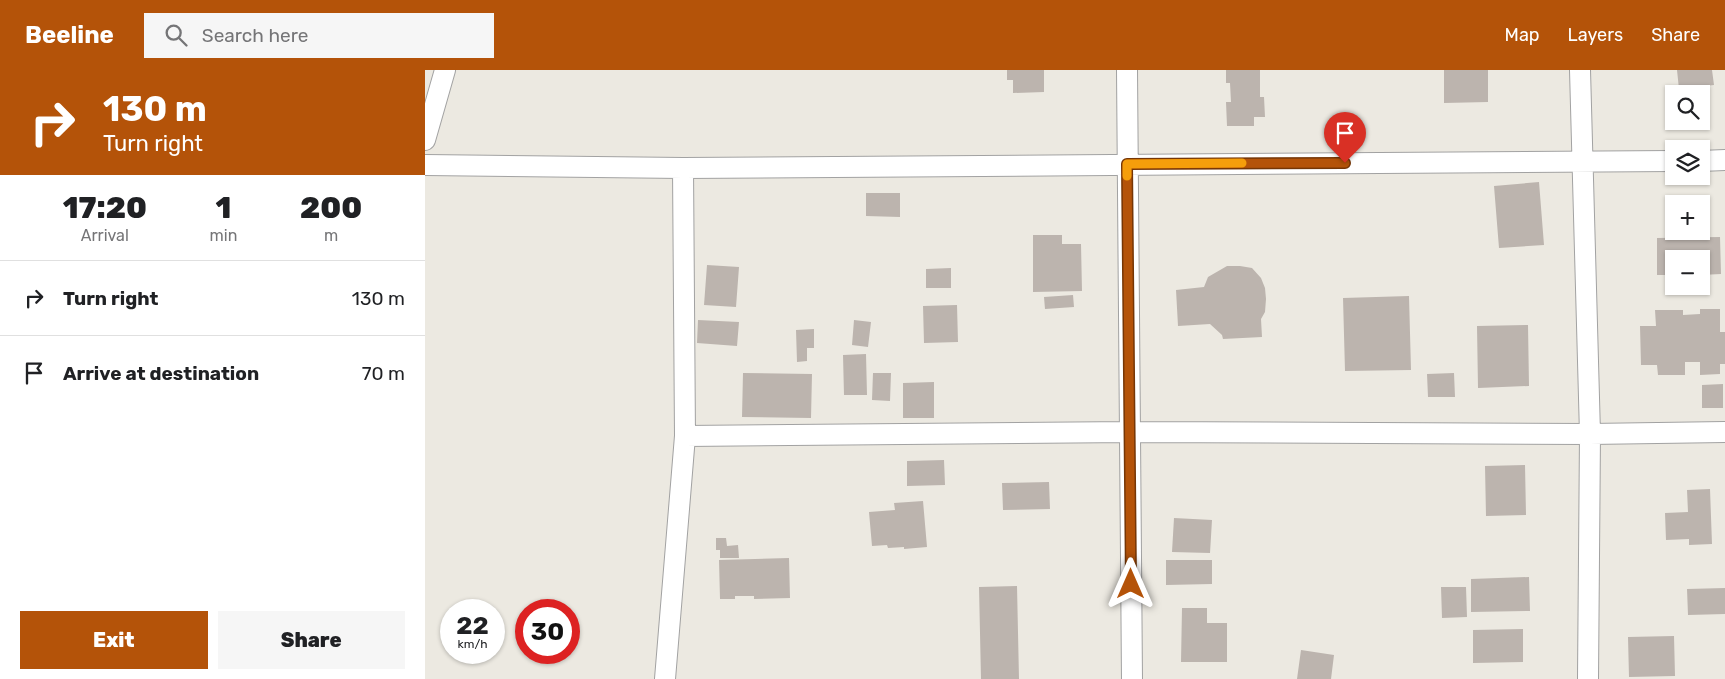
<!DOCTYPE html>
<html lang="en">
<head>
<meta charset="utf-8">
<style>
  body { margin:0; font-family:Rubik,sans-serif; background:#f6f6f6; color:#202124; height:100vh; display:flex; flex-direction:column; font-size:19px; white-space:nowrap }
  * { box-sizing:border-box; margin:0 }
  p { font-size:16px; color:#757577 }
  .icon { flex:none; width:28px; height:28px; fill:none; stroke:currentColor; stroke-width:2; stroke-linecap:round; stroke-linejoin:round }
  .map { position:relative; flex:1; overflow:hidden }
  .sheet { display:flex; flex-direction:column; background:#fff; width:425px }
  .sheet>* { flex:none }
  .top-card { background:#b45309; color:#fff; overflow:hidden }
  .tools { position:absolute; left:1240px; top:15px; display:grid; gap:10px }
  .tools a { display:grid; place-items:center; width:45px; height:45px; border-radius:0px; background:#fff; box-shadow:0 1px 4px #0004; font-size:25px }
  .speed { position:absolute; left:15px; top:529px; display:flex; gap:10px; font-size:25px; font-weight:700; text-align:center }
  .speed>* { display:grid; place-content:center; width:65px; height:65px; border-radius:50%; background:#fff; box-shadow:0 1px 4px #0004; line-height:1 }
  .speed small { font-size:12px; font-weight:400 }
  .speed .limit { border:8px solid #d22; background:#fff; color:#111 }
  .pin { position:absolute; display:grid; place-items:center; width:42px; height:42px; color:#fff; margin:-51px -21px; border-radius:50% 50% 50% 0; rotate:-45deg; box-shadow:0 0 5px #0007 }
  .pin .icon { rotate:45deg }
  .me { position:absolute; width:55px; margin:-28px; rotate:0deg; stroke-linejoin:round; filter:drop-shadow(0 0 4px #0008) }
  .turn { display:flex; align-items:center; gap:18px; height:105px; padding:0 20px; font-size:22px }
  .turn .icon { width:65px; height:65px; stroke-width:2.5 }
  .turn b { display:block; font-size:35px; line-height:42px }
  .eta { display:flex; justify-content:space-evenly; align-items:center; height:85px; text-align:center }
  .eta b { font-size:30px; font-weight:800; line-height:35px }
  .button { display:flex; gap:10px; margin-top:auto; padding:10px 20px }
  .button a { flex:1; height:58px; border-radius:0px; background:#b45309; color:#fff; font-size:20px; font-weight:800; line-height:58px; text-align:center }
  .button a+a { background:#f6f6f6; color:#202124 }
  ul { padding:0; list-style:none }
  li { display:flex; align-items:center; gap:15px; height:75px; padding:0 20px; border-top:1px solid #e0e0e0 }
  li div { flex:1 }
  li b { display:block; font-size:19px }
  li em { font-style:normal }
  header { display:flex; align-items:center; gap:30px; box-sizing:border-box; height:70px; padding:0 25px; background:#b45309; color:#fff }
  header strong { font-size:24px }
  nav { display:flex; gap:28px; margin-inline-start:auto; font-size:18px }
  .search { width:350px; height:45px; background:#f6f6f6; display:flex; align-items:center; gap:12px; box-sizing:border-box; padding:0 18px; border-radius:0px; color:#757577; font-size:19px }
  main { display:flex; flex:1; min-height:0 }
  .map>svg:first-child { display:block }
</style>
</head>
<body>
<header>
<strong>Beeline</strong>
<div class="search"><svg class="icon" aria-label="search" viewBox="0 0 24 24"><circle cx="10" cy="10" r="6"/><path d="M15 15l6 6"/></svg>Search here</div>
<nav><a>Map</a><a>Layers</a><a>Share</a></nav>
</header>
<main>
<section class="sheet">
<div class="top-card">
<div class="turn"><svg class="icon" aria-label="right" viewBox="0 0 24 24"><path d="M7 20v-9h11M14 6l5 5-5 5"/></svg><div><b>130 m</b>Turn right</div></div>
</div>
<div class="eta">
<div><b>17:20</b><p>Arrival</p></div>
<div><b>1</b><p>min</p></div>
<div><b>200</b><p>m</p></div>
</div>
<ul>
<li><svg class="icon" aria-label="right" viewBox="0 0 24 24"><path d="M7 20v-9h11M14 6l5 5-5 5"/></svg><div><b>Turn right</b></div><em>130 m</em></li>
<li><svg class="icon" aria-label="arrive" viewBox="0 0 24 24"><path d="M6 21V4h12l-3 4 3 4H6"/></svg><div><b>Arrive at destination</b></div><em>70 m</em></li>
</ul>
<div class="button"><a>Exit</a><a>Share</a></div>
</section>
<div class="map">
<svg width="1300" height="609" viewBox="0 0 1300 609">
  <rect width="100%" height="100%" fill="#ece9e1"/>
  <path fill="#bcb4ae" d="M582 0H619V22L588 23V10H582Z
    M801 0H835V27H839L840 47H829V56H802L801 32H806L805 13H801Z
    M1019 0H1063V32L1019 33Z
    M1252 0H1287L1289 15 1254 19Z
    M1114 112 1119 175 1074 178 1069 116Z
    M441 123H475V147L441 146Z
    M608 165H637V174H656L657 221 608 222Z
    M1295 167 1296 204 1276 205V189H1249V205H1232V168Z
    M282 195 314 197 311 237 279 235Z
    M802 196H815L827 198 836 208 840 218 841 229 840 242 836 249 837 267 798 269 797 265 785 254 753 256 751 220 779 217 783 207Z
    M526 198V218H501V199Z
    M648 225 649 237 620 239 619 227Z
    M984 226 986 300 920 301 918 228Z
    M532 235 533 272 499 273 498 236Z
    M1275 239H1295V262H1300V294H1295V304L1275 305V292H1260V305H1233L1232 295H1216L1215 256H1231L1230 240H1258V245L1275 244Z
    M273 250 314 252 312 276 272 273Z
    M429 250 446 252 443 277 427 275Z
    M1103 255 1104 316 1053 318 1052 256Z
    M389 259V278H382V291L372 292 371 260Z
    M441 284 442 325H419L418 285Z
    M318 303 387 304 386 348 317 347Z
    M448 303H466L465 331 447 330Z
    M1029 303 1030 327H1003L1002 304Z
    M509 312V348H478V313Z
    M1298 314V338H1277V315Z
    M519 390 520 415 482 416V391Z
    M1100 395 1101 445 1061 446 1060 396Z
    M624 412 625 439 578 440 577 413Z
    M1285 419 1287 474 1264 475V469L1241 470 1240 443 1263 442 1262 420Z
    M498 431 502 477 479 479V477L463 478 462 475 447 476 444 442 470 440 469 433Z
    M749 448 787 450 785 483 747 482Z
    M291 468H301L302 476 313 475 314 488H295V480H291Z
    M364 488 365 528 329 529V526H310V529H295L294 490Z
    M741 490H787V514L741 515Z
    M1104 507 1105 541 1046 542V509Z
    M592 516 594 609H556L554 517Z
    M1016 517H1041L1042 547 1017 548Z
    M1300 518V544L1263 545 1262 519Z
    M757 538H782V553H802V592H756Z
    M1098 559V592L1048 593V560Z
    M1249 566 1250 606 1204 607 1203 567Z
    M876 580 909 585 906 609H872Z"/>
  <g fill="none" stroke-linecap="round" stroke-linejoin="round">
    <defs>
      <path id="minor" d="M702 0 707 609
        M1155 0 1165 364 1163 609
        M0 70 20 0
        M1276 91 1300 90
        M0 95 258 98 1249 91
        M260 366 705 362 1165 364 1300 362
        M240 609 260 366 258 98"/>
    </defs>
    <use href="#minor" stroke="#a2a2a2" stroke-width="22"/>
    <use href="#minor" stroke="#fff" stroke-width="20"/>
  </g>
  <g fill="none" stroke-linecap="round" stroke-linejoin="round">
    <defs>
      <path id="route" d="M706 514 702 94 920 93"/>
    </defs>
    <use href="#route" stroke="#753606" stroke-width="12"/>
    <use href="#route" stroke="#b45309" stroke-width="9"/>
    <path stroke="#f59e0b" stroke-width="9" d="M702 106V94L817 93"/>
  </g>
</svg>
<div class="tools">
<a><svg class="icon" aria-label="search" viewBox="0 0 24 24"><circle cx="10" cy="10" r="6"/><path d="M15 15l6 6"/></svg></a>
<a><svg class="icon" aria-label="layers" viewBox="0 0 24 24"><path d="M12 4l9 5-9 5-9-5zM3 14l9 5 9-5"/></svg></a>
<a>+</a>
<a>−</a>
</div>
<div class="speed"><div>22<small>km/h</small></div><div class="limit">30</div></div>
<div class="pin" style="left:920px;top:93px;background:#d93025"><svg class="icon" aria-label="arrive" viewBox="0 0 24 24"><path d="M6 21V4h12l-3 4 3 4H6"/></svg></div>
<svg class="me" style="left:706px;top:514px" viewBox="-20 -20 40 40"><path d="M0-17L14 15 0 8-14 15z" fill="#b45309" stroke="#fff" stroke-width="4"/></svg>
</div>
</main>
</body>
</html>
